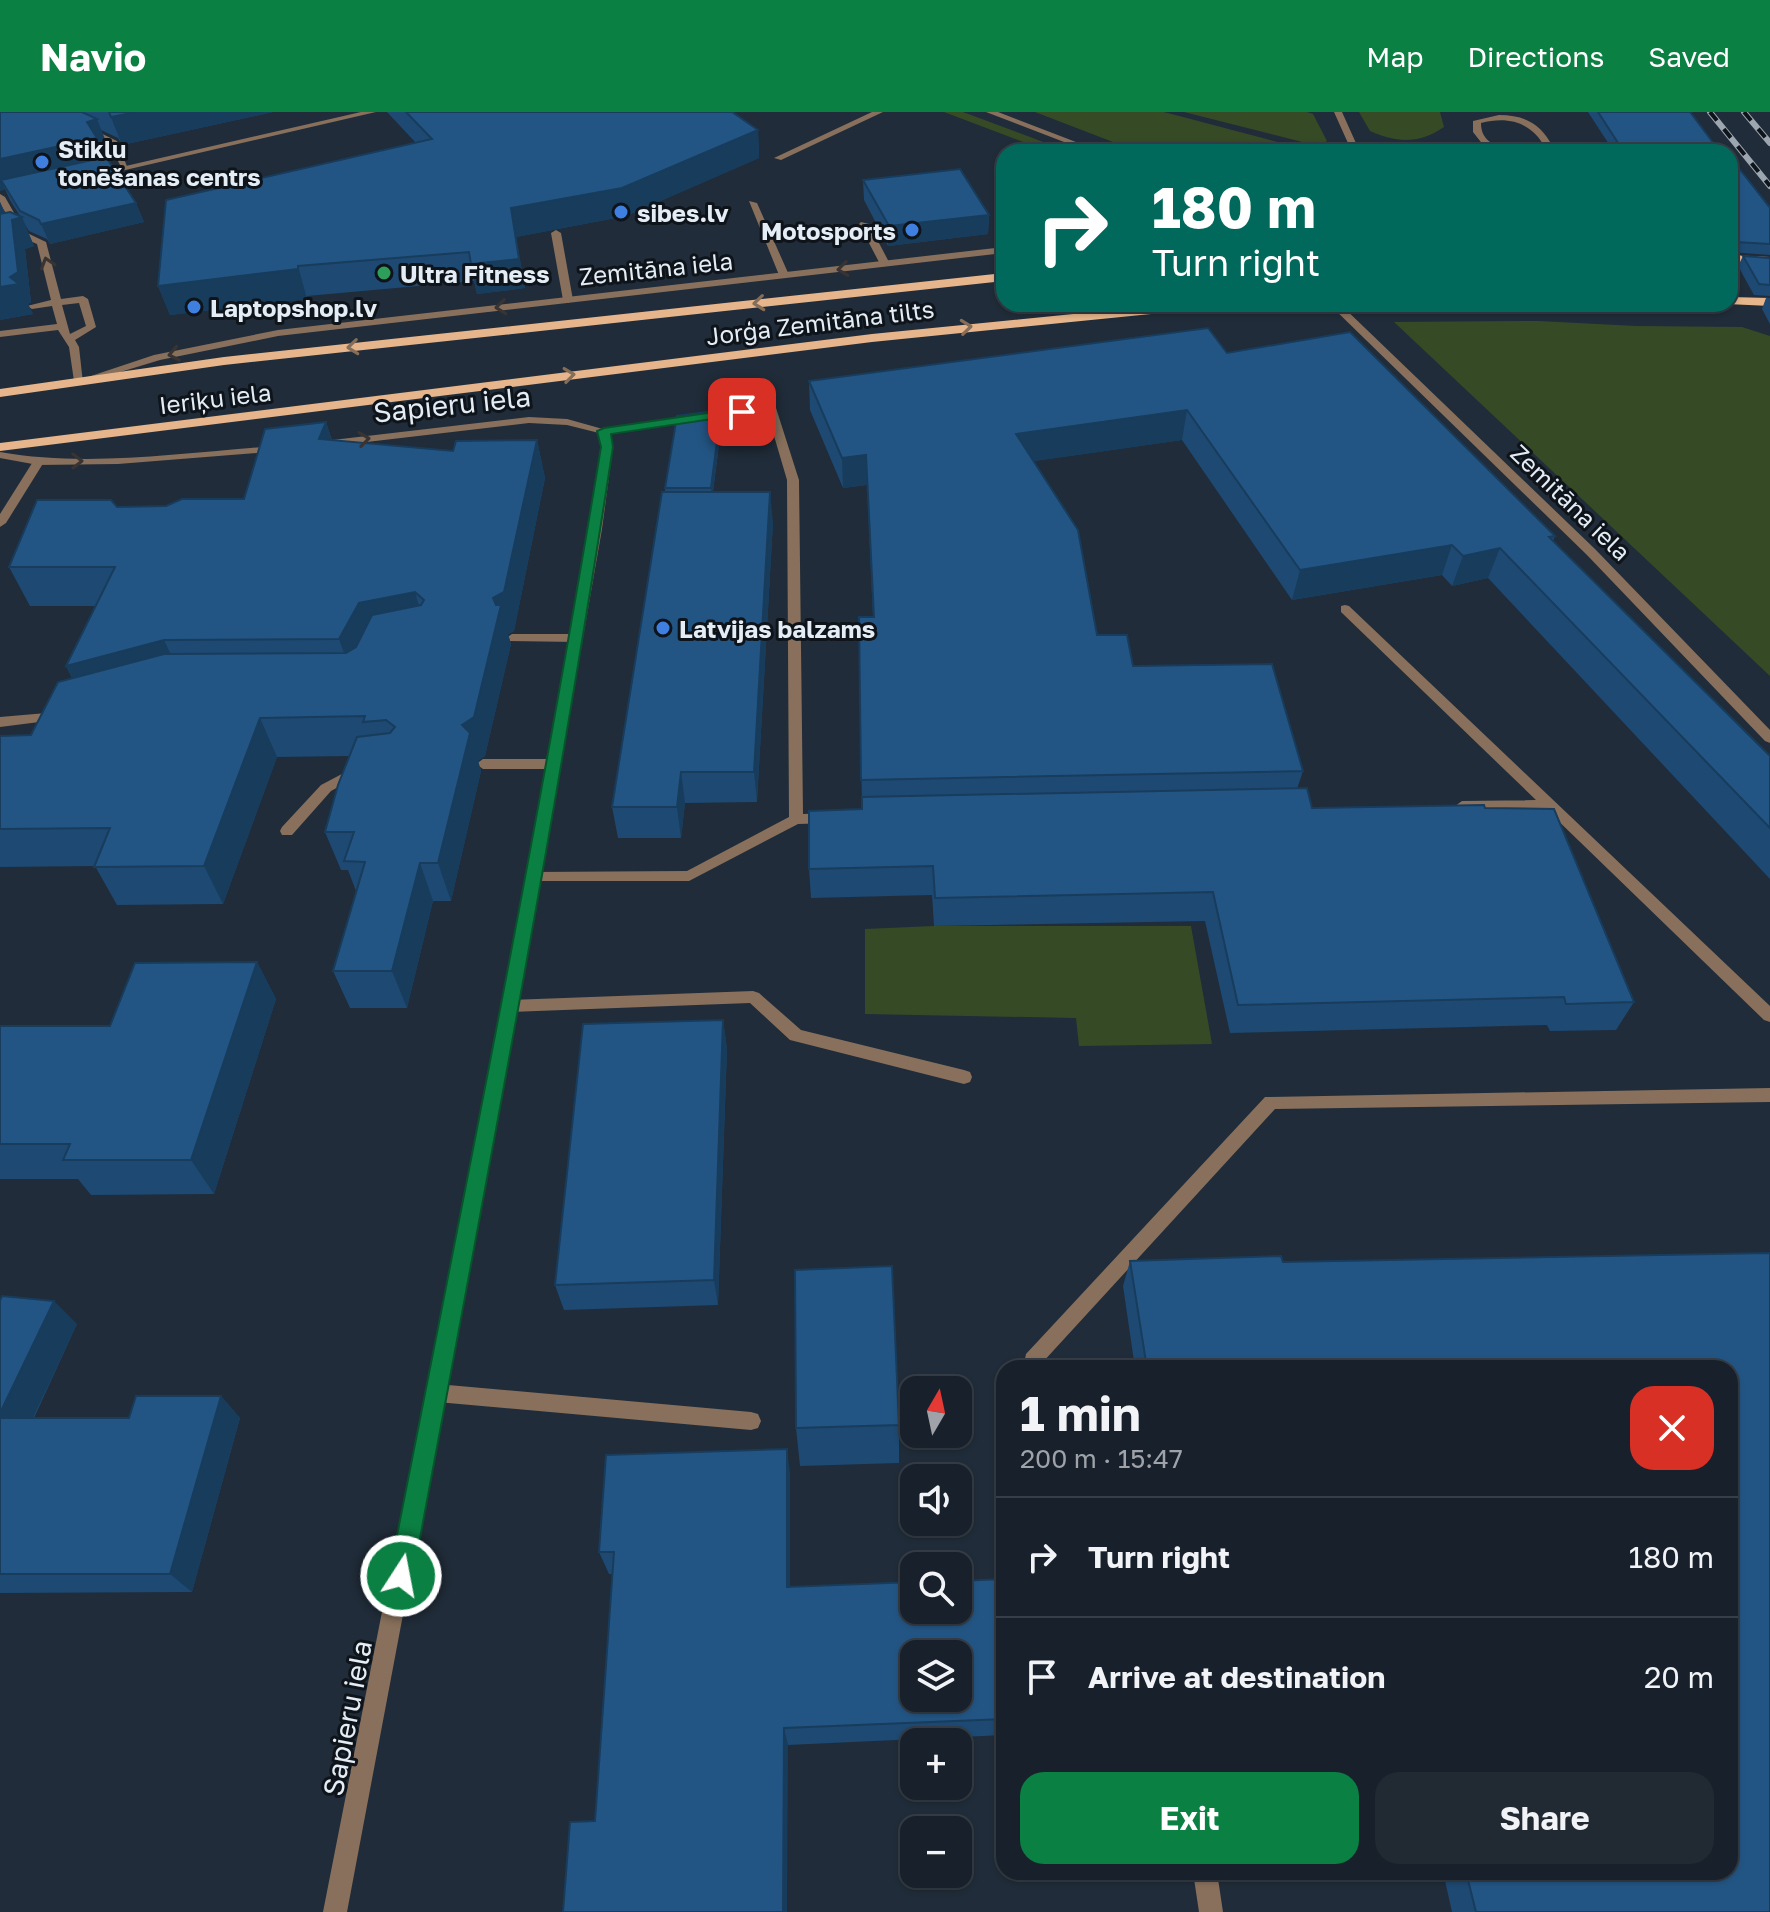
<!DOCTYPE html>
<html lang="en">
<head>
<meta charset="utf-8">
<style>
  body { margin:0; font-family:"Golos Text",sans-serif; background:#212933; color:#f1f3f6; height:100vh; display:flex; flex-direction:column; font-size:30px; white-space:nowrap }
  * { box-sizing:border-box; margin:0 }
  p { font-size:26px; color:#9fa3a9 }
  .icon { flex:none; width:44px; height:44px; fill:none; stroke:currentColor; stroke-width:2; stroke-linecap:round; stroke-linejoin:round }
  .map { position:relative; flex:1; overflow:hidden }
  .side { position:absolute; left:996px; top:1248px; width:742px; height:520px; display:flex; flex-direction:column; background:#18212b; border-radius:24px; box-shadow:0 2px 6px #0004,0 0 0 2px #363e47 }
  .side>* { flex:none }
  .top-card { position:absolute; left:996px; top:32px; width:742px; height:168px; border-radius:24px; box-shadow:0 2px 6px #0004,0 0 0 2px #363e47; background:#00695c; color:#fff; overflow:hidden }
  .needle { width:52px; rotate:9deg }
  .controls { position:absolute; left:900px; top:1264px; display:grid; gap:16px }
  .controls a { display:grid; place-items:center; width:72px; height:72px; border-radius:16px; background:#18212b; box-shadow:0 2px 6px #0004,0 0 0 2px #363e47; font-size:40px }
  .pin { position:absolute; display:grid; place-items:center; width:68px; height:68px; color:#fff; margin:-34px; border-radius:16px; box-shadow:0 4px 12px #0006 }
  .me { position:absolute; width:88px; margin:-44px; rotate:11deg; stroke-linejoin:round; filter:drop-shadow(0 0 6px #0008) }
  .turn { display:flex; align-items:center; gap:28px; height:168px; padding:0 24px; font-size:36px }
  .turn .icon { width:104px; height:104px; stroke-width:2.5 }
  .turn b { display:block; font-size:56px; line-height:68px }
  .round { display:grid; place-items:center; flex:none; width:84px; height:84px; border-radius:24px; background:#212933 }
  .head { display:flex; align-items:center; justify-content:space-between; height:136px; padding:0 24px }
  h1 { font-size:48px; font-weight:700; line-height:60px }
  .button { display:flex; gap:16px; margin-top:auto; padding:16px 24px }
  .button a { flex:1; height:92px; border-radius:24px; background:#0b8043; color:#fff; font-size:32px; font-weight:700; line-height:92px; text-align:center }
  .button a+a { background:#212933; color:#f1f3f6 }
  ul { padding:0; list-style:none }
  li { display:flex; align-items:center; gap:24px; height:120px; padding:0 24px; border-top:2px solid #363e47 }
  li div { flex:1 }
  li b { display:block; font-size:30px }
  li em { font-style:normal }
  header { display:flex; align-items:center; gap:48px; box-sizing:border-box; height:112px; padding:0 40px; background:#0b8043; color:#fff }
  header strong { font-size:38px }
  nav { display:flex; gap:44px; margin-inline-start:auto; font-size:28px }
  .map>svg:first-child { display:block }
</style>
</head>
<body>
<header>
<strong>Navio</strong>
<nav><a>Map</a><a>Directions</a><a>Saved</a></nav>
</header>
<div class="map">
<svg width="1770" height="1800" viewBox="0 0 1770 1800">
  <rect width="100%" height="100%" fill="#202c39"/>
  <path fill="#374a26" d="M944 0H963L1070 40H1050Z
    M1035 0H1164L1315 40H1139Z
    M1184 0H1307L1313 2 1327 29 1318 34Z
    M1359 0H1440L1444 15C1420 32 1396 31 1370 19Z
    M1538 209 1636 214 1742 215 1770 224V564L1394 210Z
    M934 814H1191L1212 932 1079 934 1076 906 865 902V817Z"/>
  <g fill="none" stroke-linecap="round" stroke-linejoin="round">
    <path fill="#88705c" fill-rule="evenodd" d="M872 0H883L781 48 774 46Z
      M1334 0H1342L1360 40H1352Z
      M1499 3C1525 3 1541 12 1553 35L1550 40H1541L1545 35C1531 10 1508 4 1481 11 1481 29 1494 32 1507 40H1412L1416 37 1484 34 1473 20V9Z
      M82 15H88L117 29 128 57H122L110 33 82 19Z
      M0 82 5 85 25 120 46 130 61 187 83 184 88 187 96 215 75 228 79 235 83 271 74 269 69 235 58 218 0 225V219L57 212 52 194 32 197 27 194 51 188 37 132 23 126 0 131V125L19 121 0 92ZM79 191 86 214 70 222 62 193Z
      M749 89 757 91 789 163 787 165 779 163Z
      M861 110 869 112 890 152 888 154 880 152 859 112Z
      M556 118 561 121 573 188 568 191 563 188 551 121Z
      M771 293 776 296 799 368 803 702 831 701 838 706 831 711 798 712 689 769H528L526 765 528 761 533 760 687 759 789 705 787 368 767 300 604 322 598 319 604 316Z
      M34 348 44 350 6 411 0 415V402Z
      M1345 493 1349 494 1770 894V910L1764 908 1547 698H1457L1455 694 1462 689 1536 688 1341 500V494Z
      M512 522H577L583 526 577 530 507 529 506 526Z
      M58 600 65 604 63 607 0 615V605Z
      M483 647H554L561 652 554 657H483L476 652Z
      M357 654 362 656 364 659 362 662 331 679 292 723H282L280 719 282 715 321 673Z
      M753 879 759 881 801 918 964 958 970 960 972 965 970 970 964 972 790 928 750 891 510 900 504 898 502 894 504 890 510 888Z
      M1770 976V990L1275 997 1042 1251 1043 1256H1023L1026 1242 1265 985Z
      M437 1272 751 1300 758 1302 761 1309 758 1316 751 1318 437 1290 430 1287 427 1281 430 1275Z
      M1193 1760H1217L1223 1800H1199Z"/>
    <path fill="#88705c" fill-rule="evenodd" d="M361 0H376L95 65 91 62Z
      M986 0H998L1102 40H1090Z
      M1004 135V141L278 224 160 248 84 271 79 268 154 243 278 218Z
      M1329 192H1340L1595 437 1770 618V631L1765 629 1587 443Z
      M529 305 567 307 610 319 613 335 602 417 531 823 347 1800H323L515 823 590 417 601 335 599 321 567 313 529 311 324 335 318 332 324 329Z
      M277 334 281 335V339L118 352 38 353 0 346V340C90 356 186 340 277 334Z"/>
    <path fill="#e6b58b" fill-rule="evenodd" d="M1730 143 1770 145V153L1730 151Z
      M1004 161V169L224 253 0 285V277L224 245Z
      M1730 185 1770 186V194L1727 192H1730Z
      M1173 192H1217L1211 196 872 230 0 339V331L872 222Z"/>
    <defs>
      <path id="rail" d="M1710 0 1770 74
        M1744 0 1770 31"/>
    </defs>
    <use href="#rail" stroke="#9ca6b0" stroke-width="6"/>
    <use href="#rail" stroke="#0e141a" stroke-width="4" stroke-dasharray="11" stroke-linecap="butt"/>
  </g>
  <path fill="#1e4972" d="M0 0H273L122 33 118 26 101 18 108 35 101 37 104 45 136 91 144 110 50 132 47 127 29 119 24 111 34 134 25 137 31 190 28 192 33 202 0 208V90L5 101 20 104 10 88 5 77 0 79Z
    M387 0H732L758 18 759 46 626 104 516 125 525 176 477 182 474 169 307 184V187L170 203 158 174 416 31Z
    M1588 0H1690L1720 40H1614Z
    M1730 53 1770 96V143L1730 140Z
    M863 68 989 103 988 122 888 134 864 88Z
    M1743 144 1770 146V184L1754 183 1738 154Z
    M1766 186H1770V212L1762 197Z
    M1227 241 1555 424 1553 429 1770 644V767L1488 466 1452 474 1442 463 1292 488 1182 328 1034 349 1097 523 1133 554 1303 659 1297 677 1312 696H1485L1634 890 1616 918 1550 919 1547 913 1230 921 1205 809 934 814 932 783 811 786 809 757 862 697 859 505H873L867 373 843 376 810 298 809 269Z
    M721 298 722 309 713 380 773 410 757 690 685 691 681 726H618L612 695 665 380V376Z
    M326 310 332 328 453 339 537 328 545 366 514 519 508 522 511 532 485 644 478 649 481 659 451 789H433L407 896H350L333 859 356 779 348 758H341L325 720 350 644 277 645 223 792 117 793 95 754 0 755V624L31 623 72 566 66 554 96 494H30L9 455 117 395 166 394 244 387Z
    M257 850 276 887 214 1082 91 1083 78 1067H0V914H110Z
    M723 908 727 937 718 1193 564 1198 555 1173Z
    M1770 1141V1800H1452L1443 1760H1730V1256H1135L1123 1174 1130 1149 1281 1144 1283 1150Z
    M0 1189 77 1212 34 1306H129L221 1284 240 1306 192 1480 0 1481Z
    M899 1313V1351L800 1354 796 1316Z
    M790 1361V1475L1004 1467V1623L788 1633 595 1709 613 1462H609L599 1440Z"/>
  <path fill="#183c5c" d="M136 0H273L122 33 111 5Z
    M97 7 108 35 101 37 108 54 1 68 5 77 0 79V47L87 10Z
    M758 18 759 46 626 104 516 125 525 176 477 182 471 152 511 96Z
    M0 90 13 119 0 122Z
    M136 91 144 110 50 132 41 112Z
    M989 103 988 122 888 134 889 114Z
    M22 105 34 134 25 137 31 190 28 192 33 202 0 208V175L10 165 12 108Z
    M298 154 307 187 170 203 158 174Z
    M721 298 722 309 712 386 711 376Z
    M1187 298 1182 328 1014 352 1016 322Z
    M326 310 338 348 319 327Z
    M537 328 545 366 514 519 508 522 511 532 485 644 478 649 481 659 451 789 438 751 462 613 493 486Z
    M866 343 867 373 843 376 842 346Z
    M770 380 773 410 757 690 754 660Z
    M1452 433 1442 463 1292 488 1300 458Z
    M1500 436 1488 466 1452 474 1463 444Z
    M415 480 426 519 353 566 339 527 359 491Z
    M164 528 182 567 87 593 66 554Z
    M260 606 277 645 223 792 204 754Z
    M681 660 685 691 681 726 677 695Z
    M420 751 433 789 407 896 392 859Z
    M257 850 276 887 214 1082 191 1048Z
    M723 908 727 937 718 1193 714 1168Z
    M54 1189 77 1212 23 1327 0 1307V1301Z
    M221 1284 240 1306 192 1480 170 1462Z
    M787 1337 790 1361V1496L787 1475Z
    M784 1616 788 1633 787 1800H783Z"/>
  <path fill="#235584" stroke="#183c5c" stroke-width="2" fill-rule="evenodd" d="M0 0H82L97 7 87 10 97 26 0 47Z
    M109 0H136L111 5Z
    M406 0H732L758 18 622 76 511 96 519 147 471 152 469 140 298 154V157L158 174 166 88 432 27Z
    M1598 0H1690L1720 40H1624Z
    M106 45 136 91 41 112 39 108 20 99 1 68Z
    M1730 53 1731 55H1738L1770 96V132L1735 130 1730 124Z
    M960 57 989 103 889 114 863 68Z
    M10 100 22 105 12 108 18 160 10 165 19 172 0 175V102Z
    M1743 144 1770 146V173L1759 172Z
    M1208 216 1227 241 1350 220 1555 424 1549 425 1770 644V716L1500 436 1463 444 1452 433 1300 458 1187 298 1016 322 1078 418 1097 523H1127L1133 554 1272 552 1303 659 861 668 859 505H874L866 343 842 346 809 269Z
    M721 298 711 376H665L677 304Z
    M326 310 319 327 453 339 456 329 537 328 504 480 493 486 496 493H501L474 605 462 613 470 621 438 751H420L392 859H333L365 750 344 749 354 720H325L338 673 357 625 390 621 395 615 386 608 363 610 365 604 260 606 204 754 94 755 110 716 0 717V624L31 623 58 570 164 542 346 541 356 535 372 503 421 493 424 488 415 480 359 491 339 527 164 528 66 554 115 455H9L37 388H111L117 395 166 394 182 387H244L265 317Z
    M662 380H770L754 660H681L677 695H612Z
    M1307 676 1312 696 1484 693 1485 696 1554 697 1634 890 1566 892 1564 885 1238 893 1213 780 935 786 933 754 809 757V699L862 697V685Z
    M257 850 191 1048H63L70 1032H0V914H110L135 851Z
    M723 908 714 1168 555 1173 583 912Z
    M1770 1141V1800H1476L1466 1760H1730V1256H1351L1350 1253 1263 1256H1147L1130 1149 1281 1144 1283 1150Z
    M892 1154 899 1313 796 1316 795 1158Z
    M2 1184 54 1189 0 1301V1189Z
    M136 1284H221L170 1462H0V1306H129Z
    M787 1337V1475L914 1470V1498H958V1469L1004 1467V1607L784 1616 783 1800H563L570 1710 595 1709 614 1440H599L606 1343ZM914 1542H958V1586H914Z"/>
  <defs><path id="oneway-chevron" d="M-2-3.5L2.5 0L-2 3.5" fill="none" stroke-width="1.6" stroke-linecap="round" stroke-linejoin="round" transform="scale(2)"/></defs>
  <g stroke="#393431">
    <use href="#oneway-chevron" transform="translate(47 151) rotate(-107)"/>
    <use href="#oneway-chevron" transform="translate(843 157) rotate(173)"/>
    <use href="#oneway-chevron" transform="translate(501 195) rotate(174)"/>
    <use href="#oneway-chevron" transform="translate(174 242) rotate(169)"/>
    <use href="#oneway-chevron" transform="translate(364 327) rotate(-7)"/>
    <use href="#oneway-chevron" transform="translate(77 349) rotate(-1)"/>
  </g>
  <g stroke="#856d58">
    <use href="#oneway-chevron" transform="translate(759 191) rotate(174)"/>
    <use href="#oneway-chevron" transform="translate(966 215) rotate(-6)"/>
    <use href="#oneway-chevron" transform="translate(353 235) rotate(174)"/>
    <use href="#oneway-chevron" transform="translate(569 263) rotate(-7)"/>
  </g>
  <path fill="#0b8043" stroke="#07532c" stroke-width="2" d="M742 296 746 297V302L611 322 613 335C555 713 483 1088 413 1464L409 1472 401 1476 393 1472 389 1464C463 1088 539 713 601 335L597 319 604 316Z"/>
  <g fill="#3f7fe0" stroke="#0e141a" stroke-width="3">
    <circle cx="42" cy="50" r="8"/>
    <circle cx="621" cy="100" r="8"/>
    <circle cx="912" cy="118" r="8"/>
    <circle cx="194" cy="195" r="8"/>
    <circle cx="663" cy="516" r="8"/>
  </g>
  <circle fill="#2e9e5b" stroke="#0e141a" stroke-width="3" cx="384" cy="161" r="8"/>
  <g text-anchor="middle" dominant-baseline="central" stroke-width="6" stroke-linejoin="round" paint-order="stroke">
    <g font-size="24" font-weight="bold" fill="#e4edf5" stroke="#0e141a" text-anchor="start">
      <text x="58" y="36">Stiklu<tspan x="58" dy="28">tonēšanas centrs</tspan></text>
      <text x="637" y="100">sibes.lv</text>
      <text x="896" y="118" text-anchor="end">Motosports</text>
      <text x="400" y="161">Ultra Fitness</text>
      <text x="210" y="195">Laptopshop.lv</text>
      <text x="679" y="516">Latvijas balzams</text>
    </g>
    <g font-size="24" fill="#e4edf5" stroke="#0e141a">
      <text transform="translate(656 156) rotate(-6)">Zemitāna iela</text>
      <text transform="translate(820 210) rotate(-7)">Jorģa Zemitāna tilts</text>
      <text transform="translate(215 286) rotate(-7)">Ieriķu iela</text>
      <text transform="translate(1571 390) rotate(44)">Zemitāna iela</text>
    </g>
    <g font-size="28" fill="#e4edf5" stroke="#0e141a">
      <text transform="translate(452 292) rotate(-6)">Sapieru iela</text>
      <text transform="translate(347 1606) rotate(-79)">Sapieru iela</text>
    </g>
  </g>
</svg>
<div class="controls">
<a><svg class="needle" viewBox="-14 -14 28 28"><path d="M0-13l5 13h-10z" fill="#e53935"/><path d="M0 13l5-13h-10z" fill="#9fa3a9"/></svg></a>
<a><svg class="icon" aria-label="sound" viewBox="0 0 24 24"><path d="M4 9h4l5-4v14l-5-4H4zM17 9q2 3 0 6"/></svg></a>
<a><svg class="icon" aria-label="search" viewBox="0 0 24 24"><circle cx="10" cy="10" r="6"/><path d="M15 15l6 6"/></svg></a>
<a><svg class="icon" aria-label="layers" viewBox="0 0 24 24"><path d="M12 4l9 5-9 5-9-5zM3 14l9 5 9-5"/></svg></a>
<a>+</a>
<a>−</a>
</div>
<div class="pin" style="left:742px;top:300px;background:#d93025"><svg class="icon" aria-label="arrive" viewBox="0 0 24 24"><path d="M6 21V4h12l-3 4 3 4H6"/></svg></div>
<svg class="me" style="left:401px;top:1464px" viewBox="-20 -20 40 40"><circle r="17" fill="#0b8043" stroke="#fff" stroke-width="3"/><path d="M0-11L8 9 0 5-8 9z" fill="#fff"/></svg>
<div class="top-card">
<div class="turn"><svg class="icon" aria-label="right" viewBox="0 0 24 24"><path d="M7 20v-9h11M14 6l5 5-5 5"/></svg><div><b>180 m</b>Turn right</div></div>
</div>
<section class="side">
<div class="head"><div><h1>1 min</h1><p>200 m · 15:47</p></div><a class="round" style="background:#d93025;color:#fff"><svg class="icon" aria-label="close" viewBox="0 0 24 24"><path d="M6 6l12 12M18 6L6 18"/></svg></a></div>
<ul>
<li><svg class="icon" aria-label="right" viewBox="0 0 24 24"><path d="M7 20v-9h11M14 6l5 5-5 5"/></svg><div><b>Turn right</b></div><em>180 m</em></li>
<li><svg class="icon" aria-label="arrive" viewBox="0 0 24 24"><path d="M6 21V4h12l-3 4 3 4H6"/></svg><div><b>Arrive at destination</b></div><em>20 m</em></li>
</ul>
<div class="button"><a>Exit</a><a>Share</a></div>
</section>
</div>
</body>
</html>
